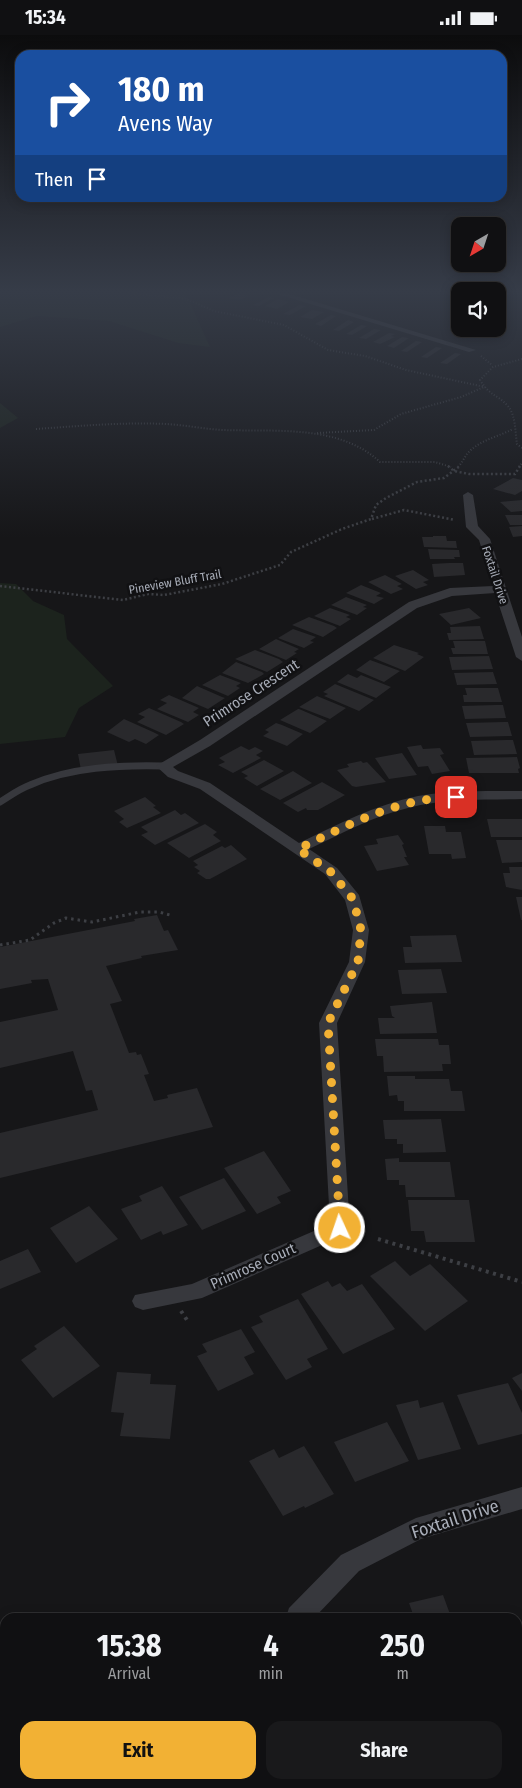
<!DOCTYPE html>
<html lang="en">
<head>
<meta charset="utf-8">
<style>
  body { margin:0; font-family:"Fira Sans Condensed",sans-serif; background:#19191b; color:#f1f3f6; height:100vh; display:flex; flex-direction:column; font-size:19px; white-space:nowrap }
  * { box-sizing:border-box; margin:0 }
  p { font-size:16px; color:#9c9d9f }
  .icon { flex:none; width:28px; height:28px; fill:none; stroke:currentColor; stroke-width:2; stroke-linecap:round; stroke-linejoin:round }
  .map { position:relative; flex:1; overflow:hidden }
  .details { position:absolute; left:0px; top:1578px; width:522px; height:176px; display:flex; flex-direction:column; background:#101012; border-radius:15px 15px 0 0; box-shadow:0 2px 12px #0003,0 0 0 1px #303032 }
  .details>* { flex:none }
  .top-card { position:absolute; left:15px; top:15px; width:492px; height:152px; border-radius:15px; box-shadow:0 2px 12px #0003,0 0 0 1px #303032; background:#1a4fa0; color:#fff; overflow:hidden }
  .needle { width:32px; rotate:219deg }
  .tools { position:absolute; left:451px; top:182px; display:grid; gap:10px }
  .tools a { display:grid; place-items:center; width:55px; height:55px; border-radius:10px; background:#101012; box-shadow:0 2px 12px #0003,0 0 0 1px #303032; font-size:25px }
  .pin { position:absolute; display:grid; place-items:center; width:42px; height:42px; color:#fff; margin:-21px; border-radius:10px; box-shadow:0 2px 8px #0006 }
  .me { position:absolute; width:55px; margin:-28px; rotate:357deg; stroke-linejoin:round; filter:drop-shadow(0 0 4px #0008) }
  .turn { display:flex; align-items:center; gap:18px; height:105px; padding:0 20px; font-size:22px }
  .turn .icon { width:65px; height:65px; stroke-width:2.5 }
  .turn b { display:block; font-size:35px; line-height:42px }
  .then { display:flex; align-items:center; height:48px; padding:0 20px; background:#0003; gap:10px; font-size:19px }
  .eta { display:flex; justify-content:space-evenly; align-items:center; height:85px; text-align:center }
  .eta b { font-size:30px; font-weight:700; line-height:35px }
  .button { display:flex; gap:10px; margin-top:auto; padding:10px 20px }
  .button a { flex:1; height:58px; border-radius:15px; background:#f2b134; color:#111; font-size:20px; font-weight:700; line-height:58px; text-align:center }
  .button a+a { background:#19191b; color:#f1f3f6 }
  .status { display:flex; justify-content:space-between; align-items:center; height:35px; padding:0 25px; background:#101012; direction:ltr }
  .status svg { height:14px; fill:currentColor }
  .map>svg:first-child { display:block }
</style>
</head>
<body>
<div class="status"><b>15:34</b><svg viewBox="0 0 49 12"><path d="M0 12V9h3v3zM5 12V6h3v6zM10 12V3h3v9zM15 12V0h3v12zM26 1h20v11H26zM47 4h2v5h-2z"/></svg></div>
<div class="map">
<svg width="522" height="1753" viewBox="0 0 522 1753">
  <rect width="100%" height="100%" fill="#161618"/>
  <path fill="#1c231d" d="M0 258H180L186 259 210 312 178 308 109 286 37 281 0 292Z
    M0 368 18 383 0 393Z
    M0 548 16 549 33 566 64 580 67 604 113 651 79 673 65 702 0 709Z"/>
  <path fill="#29292c" d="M239 258H247L243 260 250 261 238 265 228 263Z
    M269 262 274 263 259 271 253 270Z
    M278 264 289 267 277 274 265 271Z
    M299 270 306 271 290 280 283 279Z
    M312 275 324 277 312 284 300 282Z
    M331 280 336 281 321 291 315 289Z
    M348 285 354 287 339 296 333 295Z
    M361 290 367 291 352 300 346 299Z
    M374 294 381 295 366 304 359 303Z
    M389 298 395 299 391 301 395 302 380 309 373 307Z
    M402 302 409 303 394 313 387 311Z
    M416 306 422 307 407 317 401 316Z
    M436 312 442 313 427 323 421 322Z
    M455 318 461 319 447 329 440 328Z
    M513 443 522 445V456L515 460 493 454Z
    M522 465V476L511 477 500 467Z
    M505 480H522V490H510Z
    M522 491V501L513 502 509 492Z
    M433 501H446L447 506H456L457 513 424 512 422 502H433Z
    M428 514 459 515 460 522H454L455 524H430Z
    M449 528H463L465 540 434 542 432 529Z
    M413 535 429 545 423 547 428 550 416 554 395 541Z
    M385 540 402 549 397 551 403 554 391 559 368 547Z
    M361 550 381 558 376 561 384 563 374 569 346 558Z
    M346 562 367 570 363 572 367 573 357 580 331 570Z
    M330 573 350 580 346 582 351 584 340 591 314 581Z
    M469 573 481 583 451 590 439 579Z
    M309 582 334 591 337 593 323 602 292 590Z
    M480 591 484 604 449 605 447 598H451L450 592Z
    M293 594 316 602 310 606 314 607 304 613 278 603Z
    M276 604 299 614 294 617 297 618 286 625 259 614Z
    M453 606H485L488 619H453L451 613H455Z
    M394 610 419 618 417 619 424 622 405 636 373 623Z
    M255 615 279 624 283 627 267 637 235 624Z
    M489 621 493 634 452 635 449 622Z
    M370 625 381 629 400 636 384 647 356 635Z
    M236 627 262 637 264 639 248 648 222 638Z
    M493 637 497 649 457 650 454 638Z
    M348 639 357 643 361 640 391 652 376 663 337 647Z
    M220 640 241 648 236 651 240 653 228 661 202 650Z
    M335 649 374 665 359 676 324 661 328 659 323 657Z
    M197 651 222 662 225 663 208 674 182 663Z
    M465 653H498L502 667H464L463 660H467Z
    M169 660 199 673 193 677 199 680 188 687 157 674 167 668 160 665Z
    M317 661 346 673 330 684 299 672Z
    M496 670H503L506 683 465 684 462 671Z
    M149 673 181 687 184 689 166 700 137 687 145 682 138 679Z
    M298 674H299L327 686 310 698 280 685Z
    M124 684 153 697 159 700 146 709 135 704 129 707 107 697Z
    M504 687H508L512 701 470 702 466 688Z
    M276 688 282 690 303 699 287 711 263 701 269 697 265 695Z
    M506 705H513L517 719 474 720 471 706Z
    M421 710 423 714 440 713 444 719 440 720 450 736 432 739 428 731 418 732 407 712Z
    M241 711 249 715 255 712 263 716 256 720 261 723 233 738 218 730 225 727 219 723Z
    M114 715 118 731 81 735 78 719Z
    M402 718 417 740 389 744 375 723Z
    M517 722 520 733 518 734 519 738H469L466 723Z
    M264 725 284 736 257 751 244 743 248 741 241 737Z
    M361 726 363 728 367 727 386 747 356 752 352 751 337 735 349 732 347 729Z
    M293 736 312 748 280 765 260 754Z
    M322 747 345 760 318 775H307L306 773 298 777 283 768Z
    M145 762 156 771 153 772 161 778 127 793 119 787 124 784 114 776Z
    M175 775 181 780 185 778 199 788 155 810 141 800 148 797 141 792Z
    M487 784H522V802H491Z
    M205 789 217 797 213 800 221 806 189 823 167 808Z
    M424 791H445L446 797H461L466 823 452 824 451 819H429Z
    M398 800 404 809 402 810 407 822H404L409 830 377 836 364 811 378 809 376 804Z
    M496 805H522V827L502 828Z
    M231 810 247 824 210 844H206L197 838 200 836 194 832 198 830 193 826 222 811 225 813Z
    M509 832H522V855L506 852 503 838H510Z
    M516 862H522V885H521Z
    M157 880 164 896 168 895 178 915 141 921 142 923 106 931 122 966 110 969 129 1018 136 1017 137 1020 141 1019 149 1039 144 1040 154 1066 168 1063 167 1060 197 1053 213 1092 0 1143V1098L98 1075 92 1055 86 1056 73 1016 0 1033V987L58 975 48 944 31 945 32 948 0 954V912L135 886 134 884Z
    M456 900 462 927 405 928 403 912H412L410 901Z
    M441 934 447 958 402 959 398 935Z
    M432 967 437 998 380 999 378 983H395L392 981 390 971Z
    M375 1004H438L439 1010H449L451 1029H442L443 1036 384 1037 383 1021H377Z
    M387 1041H415V1044H449L451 1056H462L465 1076H404V1066H398L397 1060 389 1061Z
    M441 1084 446 1117 403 1118V1109H397V1104H385L383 1085Z
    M264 1116 291 1156 277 1162 281 1168 257 1179 224 1133Z
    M399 1123V1127H450L455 1162H406L405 1150H399V1145H387L385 1124Z
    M224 1143 246 1176 202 1195 179 1162Z
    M162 1151 188 1190 163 1200 161 1196 141 1205 121 1174 142 1166 139 1161Z
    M408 1165H469L475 1207H426L424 1196H411Z
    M89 1171 118 1204 76 1228 50 1193Z
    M28 1214 41 1237 0 1254V1226Z
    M395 1226 410 1241 430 1229 468 1266 425 1296 370 1241Z
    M328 1246 332 1252 340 1248 347 1256 362 1249 395 1294 343 1319 301 1259Z
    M298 1264 328 1314 307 1324 312 1332 286 1345 251 1292 263 1287 259 1281Z
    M64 1291 100 1331 53 1363 21 1325 37 1314 34 1311Z
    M241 1294 255 1317 244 1322 254 1339 218 1356 197 1321 207 1317 202 1309Z
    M117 1337 151 1339 150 1349 176 1350 170 1404 120 1401 124 1378 111 1377Z
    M522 1338V1356L512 1343Z
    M508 1348 522 1378V1399L478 1410 457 1360Z
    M418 1365 420 1373 443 1367 461 1414 418 1425 396 1370Z
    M387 1387 409 1426 355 1447 334 1407Z
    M304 1411 334 1459 305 1473 304 1471 283 1481 249 1426 274 1414 279 1423Z
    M443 1560 451 1582H414L409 1568Z"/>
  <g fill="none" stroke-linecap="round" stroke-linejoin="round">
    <path stroke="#3d3f44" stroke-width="2" stroke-dasharray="1 2" stroke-linecap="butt" d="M131 258 186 264 214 276 284 290 328 315 365 321 406 335 485 352
      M481 321 492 330
      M522 324 493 332 480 345C491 362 495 358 507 370 516 379 515 397 517 409L522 413
      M36 394C79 391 123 387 166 389 185 390 204 394 223 395 275 397 339 389 380 427H435L451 432
      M317 398 374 395 401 379 461 362 484 352
      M458 432C462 428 464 423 467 419 479 405 498 402 513 394
      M519 432 522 428"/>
    <path stroke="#3d3f44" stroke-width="2.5" stroke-dasharray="2 2.5" stroke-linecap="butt" d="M448 431 454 436 469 439H515L520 431
      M372 484 404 475 455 485
      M0 551 123 565 148 559 164 560 222 549 280 530 291 517 342 494 371 484 376 470 386 463 417 447 444 443 460 431"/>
    <path stroke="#3d3f44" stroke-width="3" stroke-dasharray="2.5 4" stroke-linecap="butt" d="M0 910 30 905 54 888 66 883 92 887 140 877H159L170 880"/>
    <path stroke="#3d3f44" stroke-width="4" stroke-dasharray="3 4.5" stroke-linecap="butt" d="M378 1204 522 1247
      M181 1276 189 1288"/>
    <path stroke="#37383d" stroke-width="7" d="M0 767C10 761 19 754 30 750 70 732 120 730 163 731"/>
    <path fill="#37383d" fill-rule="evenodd" d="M274 258H286L476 315 469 317Z
      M468 457 473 460 478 491 490 504 522 602V626L516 622 495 558 452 561 417 573 210 711 173 732 178 736 210 748 299 808C338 789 375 770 418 761 452 755 487 756 522 756V764C484 765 445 763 408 773 373 781 341 799 309 814L337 833 359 860 369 895 365 927 337 988 350 1193 347 1199 202 1263 143 1275 135 1272 132 1266 135 1260 192 1249 330 1189 319 988 349 927 353 895 345 865 325 839 200 754 168 742 156 731 200 705 409 567 450 553 493 551 479 505 466 492 463 460Z
      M522 1452V1474L421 1504 359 1536 315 1582H286L289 1573 341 1520 416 1483Z
      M217 1749H245L244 1753H216Z"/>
    <path fill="#45474d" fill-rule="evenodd" d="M0 1699 5 1700V1738L0 1737Z
      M123 1749H179L181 1753H125Z"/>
  </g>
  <linearGradient id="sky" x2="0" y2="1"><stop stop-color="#0c0c0d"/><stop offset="0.51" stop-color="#363c48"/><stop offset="1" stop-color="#363c48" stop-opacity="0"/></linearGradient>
  <rect width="522" height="503" fill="url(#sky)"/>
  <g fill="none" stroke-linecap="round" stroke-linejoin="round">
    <path stroke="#f2b134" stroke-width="9" stroke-dasharray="0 16.2" d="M340 1193 328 988 358 927 361 895 353 864 330 836 298 814C350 789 398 763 456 762"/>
  </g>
  <g text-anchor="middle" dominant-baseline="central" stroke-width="5" stroke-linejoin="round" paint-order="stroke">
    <g font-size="12" fill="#a8adb8" stroke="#111113">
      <text transform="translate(495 540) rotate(72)">Foxtail Drive</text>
      <text transform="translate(175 547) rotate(-10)">Pineview Bluff Trail</text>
    </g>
    <g font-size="15" fill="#a8adb8" stroke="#111113">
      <text transform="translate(251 658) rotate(-33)">Primrose Crescent</text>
      <text transform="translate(253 1231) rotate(-24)">Primrose Court</text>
    </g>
    <g font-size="18" fill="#a8adb8" stroke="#111113">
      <text transform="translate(455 1484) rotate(-18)">Foxtail Drive</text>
    </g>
  </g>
</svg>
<div class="tools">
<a><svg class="needle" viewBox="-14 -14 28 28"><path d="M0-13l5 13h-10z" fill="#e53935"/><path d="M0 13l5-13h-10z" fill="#9c9d9f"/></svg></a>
<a><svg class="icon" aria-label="sound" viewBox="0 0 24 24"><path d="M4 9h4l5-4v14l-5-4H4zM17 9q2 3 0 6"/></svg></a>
</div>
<div class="pin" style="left:456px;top:762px;background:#d93025"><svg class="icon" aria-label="arrive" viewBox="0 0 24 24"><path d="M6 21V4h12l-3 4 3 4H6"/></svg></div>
<svg class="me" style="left:340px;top:1193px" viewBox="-20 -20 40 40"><circle r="17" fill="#f2b134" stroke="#fff" stroke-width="3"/><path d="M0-11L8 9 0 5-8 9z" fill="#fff"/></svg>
<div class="top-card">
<div class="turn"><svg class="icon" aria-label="right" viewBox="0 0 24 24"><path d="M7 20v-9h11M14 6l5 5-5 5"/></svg><div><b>180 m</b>Avens Way</div></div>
<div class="then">Then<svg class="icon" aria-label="arrive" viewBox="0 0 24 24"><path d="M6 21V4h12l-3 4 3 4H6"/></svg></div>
</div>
<section class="details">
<div class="eta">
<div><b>15:38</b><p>Arrival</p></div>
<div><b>4</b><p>min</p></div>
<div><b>250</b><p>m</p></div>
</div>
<div class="button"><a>Exit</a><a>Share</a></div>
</section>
</div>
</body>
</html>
